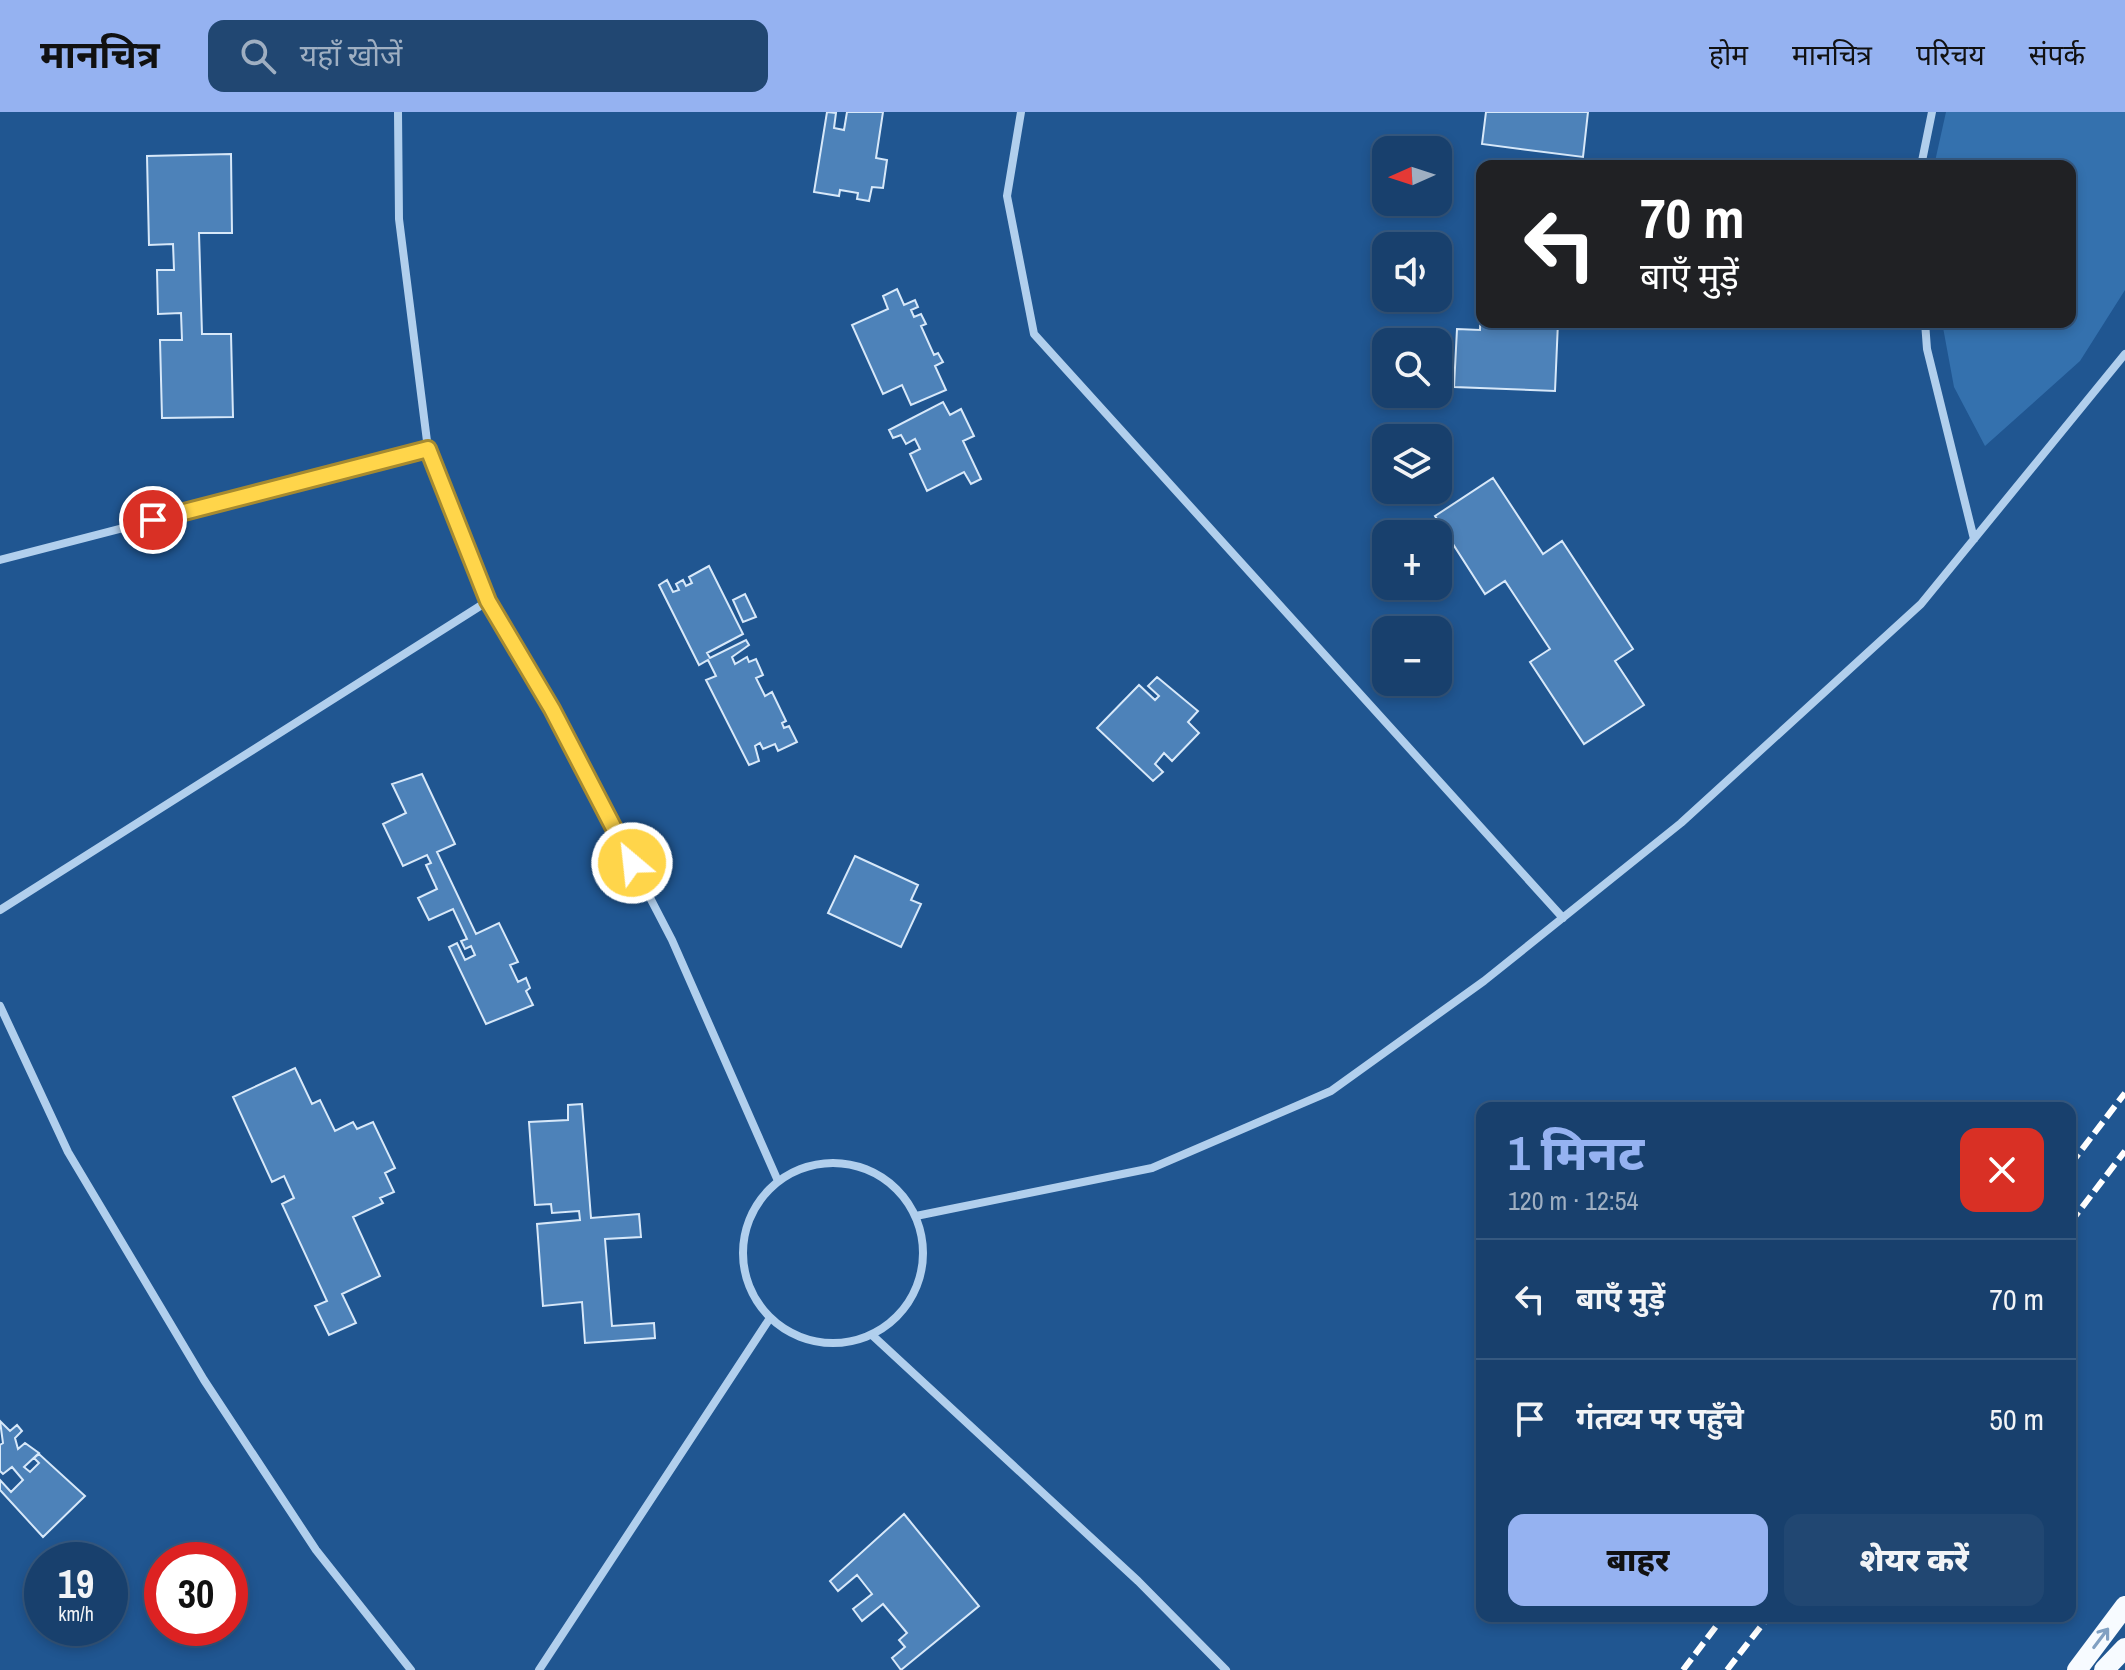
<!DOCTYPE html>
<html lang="hi">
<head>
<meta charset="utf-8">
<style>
  body { margin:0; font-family:"Archivo Narrow","Noto Sans Devanagari",sans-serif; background:#214772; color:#f1f3f6; height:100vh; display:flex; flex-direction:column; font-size:30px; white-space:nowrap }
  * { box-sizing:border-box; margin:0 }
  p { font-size:26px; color:#9fafc2 }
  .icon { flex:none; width:44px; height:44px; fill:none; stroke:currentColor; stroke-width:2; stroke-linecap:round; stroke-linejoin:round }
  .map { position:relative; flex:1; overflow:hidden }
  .panel { position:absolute; left:1476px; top:990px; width:600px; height:520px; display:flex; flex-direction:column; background:#18406d; border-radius:16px; box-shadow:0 4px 12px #0003,0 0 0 2px #365980 }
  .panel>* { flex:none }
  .banner { position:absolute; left:1476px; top:48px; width:600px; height:168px; border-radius:16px; box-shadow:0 4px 12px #0003,0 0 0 2px #365980; background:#202124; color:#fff; overflow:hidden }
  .needle { width:52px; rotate:267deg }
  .controls { position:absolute; left:1372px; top:24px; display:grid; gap:16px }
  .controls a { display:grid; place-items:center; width:80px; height:80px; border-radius:16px; background:#18406d; box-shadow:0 4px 12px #0003,0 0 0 2px #365980; font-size:40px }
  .speed { position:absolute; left:24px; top:1430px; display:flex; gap:16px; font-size:40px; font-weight:700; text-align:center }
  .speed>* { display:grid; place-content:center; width:104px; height:104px; border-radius:50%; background:#18406d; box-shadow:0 4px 12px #0003,0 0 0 2px #365980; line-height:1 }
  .speed small { font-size:20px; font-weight:400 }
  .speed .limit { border:12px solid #d22; background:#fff; color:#111 }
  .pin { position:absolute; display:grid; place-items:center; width:68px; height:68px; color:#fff; margin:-34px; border:4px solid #fff; border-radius:50%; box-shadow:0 2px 8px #0007 }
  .me { position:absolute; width:88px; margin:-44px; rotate:332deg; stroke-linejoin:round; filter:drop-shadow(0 0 6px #0008) }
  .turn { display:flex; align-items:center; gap:28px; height:168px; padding:0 32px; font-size:36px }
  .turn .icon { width:104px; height:104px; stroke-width:2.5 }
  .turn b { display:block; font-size:56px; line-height:68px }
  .round { display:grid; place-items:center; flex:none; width:84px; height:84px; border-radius:16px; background:#214772 }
  .headline { display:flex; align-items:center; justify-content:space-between; height:136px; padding:0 32px }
  h1 { font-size:48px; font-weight:800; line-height:60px; color:#95b2f1 }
  .button { display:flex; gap:16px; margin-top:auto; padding:16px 32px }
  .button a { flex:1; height:92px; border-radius:16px; background:#95b2f1; color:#111; font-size:32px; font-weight:800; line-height:92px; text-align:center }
  .button a+a { background:#214772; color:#f1f3f6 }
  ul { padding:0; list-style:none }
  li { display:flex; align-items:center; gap:24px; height:120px; padding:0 32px; border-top:2px solid #365980 }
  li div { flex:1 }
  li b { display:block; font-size:30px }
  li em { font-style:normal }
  header { display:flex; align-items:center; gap:48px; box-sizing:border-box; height:112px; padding:0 40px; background:#95b2f1; color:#111 }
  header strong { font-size:38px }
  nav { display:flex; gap:44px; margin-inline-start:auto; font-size:28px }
  .search { width:560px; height:72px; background:#214772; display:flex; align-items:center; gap:20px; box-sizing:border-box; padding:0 28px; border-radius:16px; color:#9fafc2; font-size:30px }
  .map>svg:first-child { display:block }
</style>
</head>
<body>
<header>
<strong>मानचित्र</strong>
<div class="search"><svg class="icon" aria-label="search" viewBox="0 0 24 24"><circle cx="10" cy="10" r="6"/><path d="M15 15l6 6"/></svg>यहाँ खोजें</div>
<nav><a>होम</a><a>मानचित्र</a><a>परिचय</a><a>संपर्क</a></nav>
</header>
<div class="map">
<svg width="2125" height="1558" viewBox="0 0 2125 1558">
  <rect width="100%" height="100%" fill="#205691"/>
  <path fill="#3471ae" d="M1946 0H2125V178L2080 249 1985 334 1954 275 1942 210H2070V54H1934Z"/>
  <path fill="#4d82b9" stroke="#d7e8f9" stroke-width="2" d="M827 0 836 1 834 16 844 18 847 0H883L876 46 887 48 883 76 872 75 869 89 857 87 858 81 840 78 839 84 814 80Z
    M1486 0H1588L1583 45 1482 32Z
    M231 42 232 121H199L202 222H231L233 305 162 306 160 228H182L181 201 158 202 157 158H174L173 132 149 133 147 44Z
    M897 177 904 193 915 188 918 195 911 198 914 205 921 202 926 212 921 214 934 243 938 241 943 250 935 254 946 278 911 293 902 273 883 282 852 213 888 197 883 184Z
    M1481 178 1482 210H1558L1555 279 1454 275 1457 217 1480 218Z
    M943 290 950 303 961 297 974 324 963 329 981 367 971 372 964 360 927 379 910 342 920 337 915 327 906 332 901 323 893 326 889 318Z
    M1493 366 1543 442 1562 429 1633 537 1615 549 1644 593 1584 632 1530 550 1550 537 1505 469 1485 482 1435 404Z
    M709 454 743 522 707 541 710 546 746 528 749 533 732 545 735 552 747 545 749 550 756 547 763 563 756 566 765 584 772 580 786 609 782 611 784 616 789 614 797 630 778 639 775 632 763 637 760 631 755 634 759 649 749 653 706 568 716 564 708 548 699 553 659 473 667 468 673 480 679 478 676 472 683 468 686 474 692 471 689 465Z
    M745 482 756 505 743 510 733 488Z
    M1157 565 1198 599 1188 610 1199 621 1172 649 1164 641 1155 652 1163 660 1153 669 1097 616 1139 573 1155 588 1159 584 1148 574Z
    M422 662 455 732 437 740 476 822 499 811 518 850 510 853 518 870 526 866 530 876 526 879 533 893 486 912 449 835 457 831 465 848 475 843 471 834 465 837 461 829 467 827 453 797 429 808 418 786 437 777 426 753 431 751 427 743 403 754 383 712 406 701 392 672Z
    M855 744 918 773 911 788 921 792 901 835 828 801Z
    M295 956 312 992 320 988 335 1019 353 1010 357 1017 373 1010 395 1056 385 1061 394 1080 380 1086 383 1091 353 1105 380 1164 342 1182 356 1211 329 1223 315 1194 327 1189 282 1092 294 1086 284 1064 272 1070 233 985Z
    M582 992 591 1106 639 1102 641 1125 605 1127 612 1214 654 1211 655 1226 585 1231 582 1190 543 1194 537 1112 580 1108 579 1099 552 1101 551 1092 535 1093 529 1010 568 1008V993Z
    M0 1309 10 1319 17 1313 22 1319 15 1326 18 1337 25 1331 39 1341 24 1355 30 1360 39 1351 34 1346 39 1342 85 1384 43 1425 0 1378V1368L11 1380 23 1368 12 1355 3 1362 0 1359V1333L3 1331Z
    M904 1402 979 1494 901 1558 892 1546 905 1535 899 1528 907 1521 883 1492 862 1509 853 1497 872 1482 857 1463 838 1479 830 1469Z"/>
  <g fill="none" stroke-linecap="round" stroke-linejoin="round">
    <path stroke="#b1cfed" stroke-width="8" d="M398 0 399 107 428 337 488 489 552 597 672 828 778 1069
      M1021 0 1007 84 1034 222 1563 806
      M1921 54 1932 0
      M1925 210 1927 237 1974 427
      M0 448 428 337
      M0 798 488 489
      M0 894 68 1040 204 1268 316 1438 411 1558
      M743 1141a90 90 0 1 1 180 0a90 90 0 1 1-180 0Z
      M916 1104 1152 1056 1331 979 1484 869 1681 711 1921 492 2125 242
      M872 1223 1138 1469 1226 1558
      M539 1558 770 1206"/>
    <path stroke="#f7fbff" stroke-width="20" d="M2077 1558 2125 1494
      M2104 1558 2125 1536"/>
    <path stroke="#fff" stroke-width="6" stroke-dasharray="14 6" stroke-linecap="butt" d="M2070 1053 2125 981
      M2070 1111 2125 1039
      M1683 1558 1724 1504
      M1727 1558 1769 1504"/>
  </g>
  <defs><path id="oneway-shaft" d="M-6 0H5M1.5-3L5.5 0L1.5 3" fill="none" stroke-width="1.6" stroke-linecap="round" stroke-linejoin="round" transform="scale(2)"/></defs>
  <use stroke="#81a0c2" href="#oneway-shaft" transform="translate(2101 1526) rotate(-53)"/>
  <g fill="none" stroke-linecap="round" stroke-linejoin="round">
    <defs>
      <path id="route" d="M153 408 428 337 488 489 552 597 632 751"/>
    </defs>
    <use href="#route" stroke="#a68a30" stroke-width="20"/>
    <use href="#route" stroke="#ffd54a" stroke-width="14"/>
  </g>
</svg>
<div class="controls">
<a><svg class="needle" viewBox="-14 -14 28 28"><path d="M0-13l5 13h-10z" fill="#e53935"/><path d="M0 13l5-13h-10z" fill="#9fafc2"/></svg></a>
<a><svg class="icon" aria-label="sound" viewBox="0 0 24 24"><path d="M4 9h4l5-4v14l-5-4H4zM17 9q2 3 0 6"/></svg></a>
<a><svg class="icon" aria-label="search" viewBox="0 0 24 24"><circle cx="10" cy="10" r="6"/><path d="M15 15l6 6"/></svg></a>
<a><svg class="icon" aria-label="layers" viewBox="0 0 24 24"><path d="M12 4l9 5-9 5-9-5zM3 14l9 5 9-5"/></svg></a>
<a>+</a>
<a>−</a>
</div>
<div class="speed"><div>19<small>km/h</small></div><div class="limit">30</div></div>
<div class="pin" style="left:153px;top:408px;background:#d93025"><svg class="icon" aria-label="arrive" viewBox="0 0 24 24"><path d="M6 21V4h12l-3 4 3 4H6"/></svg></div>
<svg class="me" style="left:632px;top:751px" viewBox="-20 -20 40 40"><circle r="17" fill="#ffd54a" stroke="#fff" stroke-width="3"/><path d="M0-11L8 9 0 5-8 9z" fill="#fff"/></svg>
<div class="banner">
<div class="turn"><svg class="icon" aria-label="left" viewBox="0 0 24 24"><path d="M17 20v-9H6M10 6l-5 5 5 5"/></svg><div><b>70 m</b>बाएँ मुड़ें</div></div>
</div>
<section class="panel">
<div class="headline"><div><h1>1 मिनट</h1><p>120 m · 12:54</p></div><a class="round" style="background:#d93025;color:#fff"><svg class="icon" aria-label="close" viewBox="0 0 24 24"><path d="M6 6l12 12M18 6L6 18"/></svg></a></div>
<ul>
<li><svg class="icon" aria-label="left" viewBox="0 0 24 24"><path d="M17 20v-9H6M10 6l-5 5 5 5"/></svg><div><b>बाएँ मुड़ें</b></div><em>70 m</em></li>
<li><svg class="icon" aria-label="arrive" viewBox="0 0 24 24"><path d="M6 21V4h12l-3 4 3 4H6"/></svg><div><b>गंतव्य पर पहुँचे</b></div><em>50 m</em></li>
</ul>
<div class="button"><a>बाहर</a><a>शेयर करें</a></div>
</section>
</div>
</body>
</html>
